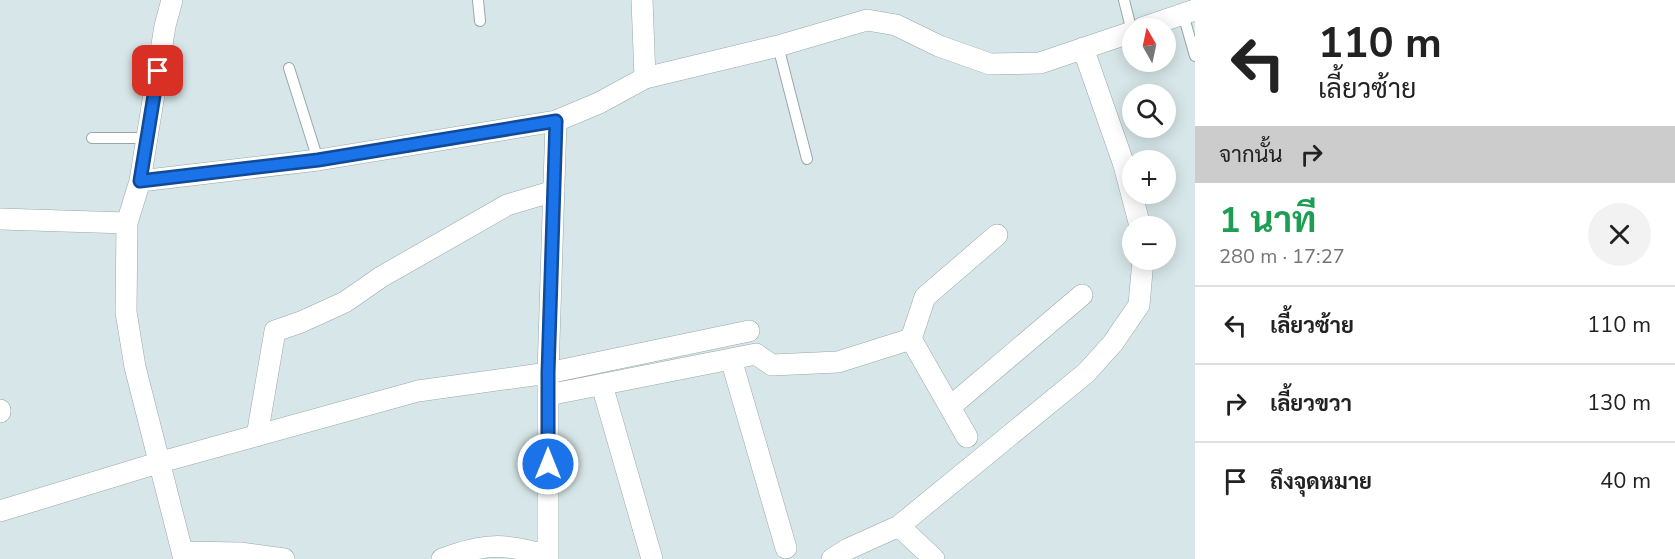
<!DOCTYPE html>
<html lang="th">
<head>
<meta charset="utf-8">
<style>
  body { margin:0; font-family:"Nunito Sans",Sarabun,sans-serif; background:#f2f2f2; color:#222; height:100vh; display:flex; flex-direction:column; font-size:22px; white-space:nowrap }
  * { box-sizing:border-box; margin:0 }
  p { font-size:20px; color:#767676 }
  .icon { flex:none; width:33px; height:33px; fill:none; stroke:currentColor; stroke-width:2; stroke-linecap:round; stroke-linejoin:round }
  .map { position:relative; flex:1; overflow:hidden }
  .sheet { display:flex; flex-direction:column; background:#fff; width:480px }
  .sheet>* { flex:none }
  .hud { background:#fff; color:#222; overflow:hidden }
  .needle { width:39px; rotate:351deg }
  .tools { position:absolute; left:1122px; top:18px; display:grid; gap:12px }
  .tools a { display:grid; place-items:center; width:54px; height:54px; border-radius:50%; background:#fff; box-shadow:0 3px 15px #0003; font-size:30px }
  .pin { position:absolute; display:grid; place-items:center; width:51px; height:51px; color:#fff; margin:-26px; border-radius:12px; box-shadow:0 3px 9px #0006 }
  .me { position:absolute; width:66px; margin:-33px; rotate:0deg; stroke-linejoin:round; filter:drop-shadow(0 0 4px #0008) }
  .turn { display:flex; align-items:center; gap:21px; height:126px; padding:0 24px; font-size:27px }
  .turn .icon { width:78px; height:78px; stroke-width:2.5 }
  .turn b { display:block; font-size:42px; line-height:51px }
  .then { display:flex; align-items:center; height:57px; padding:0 24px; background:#0003; gap:12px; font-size:22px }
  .round { display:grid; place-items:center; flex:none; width:63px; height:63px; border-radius:32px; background:#f2f2f2 }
  .summary { display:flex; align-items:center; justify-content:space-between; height:102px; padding:0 24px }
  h1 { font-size:36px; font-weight:700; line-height:45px; color:#1e9e55 }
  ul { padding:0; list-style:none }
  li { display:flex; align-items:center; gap:18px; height:78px; padding:0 24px; border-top:2px solid #e0e0e0 }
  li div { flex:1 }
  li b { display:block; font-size:22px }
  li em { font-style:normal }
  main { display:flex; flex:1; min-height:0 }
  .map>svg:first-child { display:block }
</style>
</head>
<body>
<main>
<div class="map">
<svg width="1195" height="559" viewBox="0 0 1195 559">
  <rect width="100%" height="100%" fill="#d7e7e9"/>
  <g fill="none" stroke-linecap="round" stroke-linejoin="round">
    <defs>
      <path id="lane" d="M478 0 480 21
        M1124 0 1132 32
        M1183 14 1195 56
        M778 46 807 159
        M289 68 318 160
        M92 138H148"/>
      <path id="street" d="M172 0 165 26 140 181 127 223 126 312 135 367 184 559
        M642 0 645 78
        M1142 28 1195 10
        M1083 48 1124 165 1140 226
        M140 181 318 160 556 121 599 103 645 78 778 46 867 20 896 25 939 46 990 64 1040 63 1132 32
        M0 219 127 223
        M911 339 967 437
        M731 359 786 548
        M602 385 652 559
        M548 395 756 354 772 365 838 362 911 339 925 297 997 235
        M950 407 1082 295
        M0 410V412
        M257 436 275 331 301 322 345 302 381 277 507 205 554 191
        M0 511 161 462 418 391 548 373 749 331
        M899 526 934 559
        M183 552 240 553 284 559
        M442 559C484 543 506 543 548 556
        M548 559V373L556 121
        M832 559 848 549 899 526 1086 373 1113 343 1139 305 1143 260"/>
    </defs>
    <use href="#lane" stroke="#98a8a9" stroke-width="12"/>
    <use href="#street" stroke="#98a8a9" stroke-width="22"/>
    <use href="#lane" stroke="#fff" stroke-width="10"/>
    <use href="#street" stroke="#fff" stroke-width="21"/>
  </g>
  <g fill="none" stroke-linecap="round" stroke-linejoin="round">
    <defs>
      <path id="route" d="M158 71 140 181 318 160 556 121 548 373V464"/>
    </defs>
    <use href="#route" stroke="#114b97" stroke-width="15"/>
    <use href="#route" stroke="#1a73e8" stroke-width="10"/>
  </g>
</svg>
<div class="tools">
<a><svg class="needle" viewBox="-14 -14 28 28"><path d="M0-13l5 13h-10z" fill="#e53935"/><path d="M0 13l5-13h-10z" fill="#767676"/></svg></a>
<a><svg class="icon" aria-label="search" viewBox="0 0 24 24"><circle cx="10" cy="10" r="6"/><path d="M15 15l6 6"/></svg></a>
<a>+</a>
<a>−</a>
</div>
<div class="pin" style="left:158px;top:71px;background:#d93025"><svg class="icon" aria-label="arrive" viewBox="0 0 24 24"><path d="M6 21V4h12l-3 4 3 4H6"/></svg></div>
<svg class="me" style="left:548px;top:464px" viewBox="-20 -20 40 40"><circle r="17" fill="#1a73e8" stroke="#fff" stroke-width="3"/><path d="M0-11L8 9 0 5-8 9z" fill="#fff"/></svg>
</div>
<section class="sheet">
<div class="hud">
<div class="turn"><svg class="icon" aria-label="left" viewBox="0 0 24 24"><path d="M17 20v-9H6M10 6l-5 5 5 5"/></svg><div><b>110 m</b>เลี้ยวซ้าย</div></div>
<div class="then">จากนั้น<svg class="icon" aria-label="right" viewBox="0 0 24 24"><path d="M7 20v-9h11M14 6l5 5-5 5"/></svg></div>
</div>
<div class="summary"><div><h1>1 นาที</h1><p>280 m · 17:27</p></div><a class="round"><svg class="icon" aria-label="close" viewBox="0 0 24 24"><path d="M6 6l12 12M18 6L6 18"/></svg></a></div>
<ul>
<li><svg class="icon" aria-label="left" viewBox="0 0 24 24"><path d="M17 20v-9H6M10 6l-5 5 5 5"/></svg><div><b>เลี้ยวซ้าย</b></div><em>110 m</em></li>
<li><svg class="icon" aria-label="right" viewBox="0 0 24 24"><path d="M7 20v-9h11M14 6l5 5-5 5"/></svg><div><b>เลี้ยวขวา</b></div><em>130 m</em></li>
<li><svg class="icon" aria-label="arrive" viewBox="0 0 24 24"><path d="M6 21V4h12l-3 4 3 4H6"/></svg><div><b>ถึงจุดหมาย</b></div><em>40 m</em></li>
</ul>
</section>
</main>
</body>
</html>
